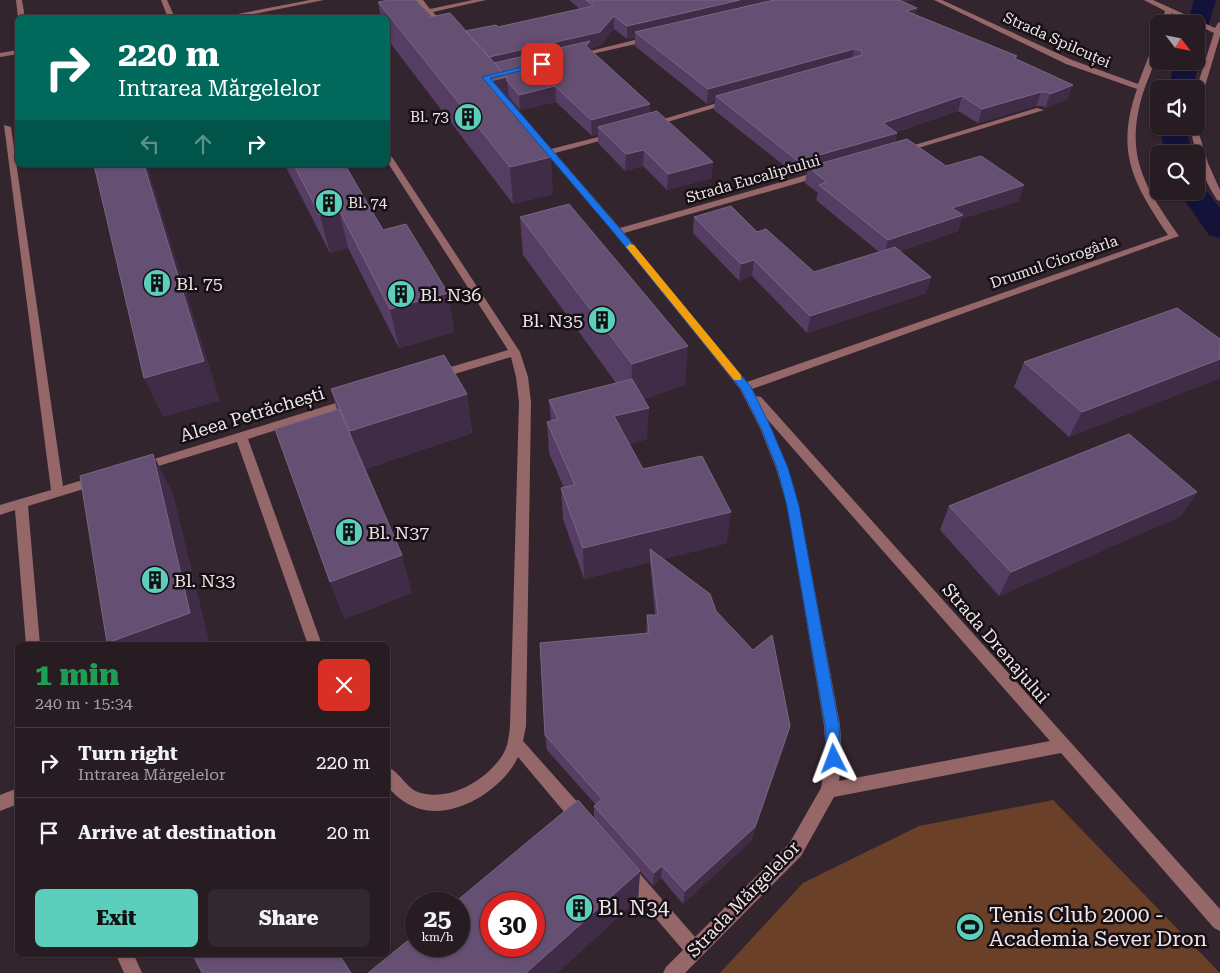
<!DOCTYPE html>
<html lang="en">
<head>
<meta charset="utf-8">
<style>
  body { margin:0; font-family:"Roboto Serif",serif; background:#32292f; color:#f1f3f6; height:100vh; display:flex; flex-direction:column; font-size:19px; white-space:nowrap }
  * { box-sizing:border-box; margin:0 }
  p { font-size:16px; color:#a4a1a5 }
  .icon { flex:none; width:28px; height:28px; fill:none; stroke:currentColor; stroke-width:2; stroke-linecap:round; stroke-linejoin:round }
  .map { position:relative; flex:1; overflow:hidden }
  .panel { position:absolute; left:15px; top:642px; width:375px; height:315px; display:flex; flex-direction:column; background:#261c22; border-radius:8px; box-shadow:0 1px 4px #0004,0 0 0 1px #423a40 }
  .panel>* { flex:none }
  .banner { position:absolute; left:15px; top:15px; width:375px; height:152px; border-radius:8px; box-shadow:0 1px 4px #0004,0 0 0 1px #423a40; background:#00695c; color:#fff; overflow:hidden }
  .needle { width:32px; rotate:122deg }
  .buttons { position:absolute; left:1150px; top:15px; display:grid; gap:10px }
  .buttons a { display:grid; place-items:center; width:55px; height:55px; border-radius:8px; background:#261c22; box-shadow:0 1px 4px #0004,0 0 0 1px #423a40; font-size:25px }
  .speed { position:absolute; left:405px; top:892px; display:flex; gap:10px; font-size:25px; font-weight:700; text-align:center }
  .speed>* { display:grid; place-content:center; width:65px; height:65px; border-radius:50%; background:#261c22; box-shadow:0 1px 4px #0004,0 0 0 1px #423a40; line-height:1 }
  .speed small { font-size:12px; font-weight:400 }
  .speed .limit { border:8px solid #d22; background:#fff; color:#111 }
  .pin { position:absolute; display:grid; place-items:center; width:42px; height:42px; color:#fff; margin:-21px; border-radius:10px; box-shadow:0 2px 8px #0006 }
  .me { position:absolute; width:55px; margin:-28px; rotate:357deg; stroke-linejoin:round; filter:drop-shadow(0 0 4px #0008) }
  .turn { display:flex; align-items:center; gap:18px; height:105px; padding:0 20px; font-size:22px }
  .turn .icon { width:65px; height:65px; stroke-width:2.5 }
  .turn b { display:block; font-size:35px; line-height:42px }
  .lanes { display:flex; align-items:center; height:48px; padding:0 20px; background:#0003; justify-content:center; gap:25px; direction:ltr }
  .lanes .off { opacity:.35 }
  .round { display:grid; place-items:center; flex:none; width:52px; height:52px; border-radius:8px; background:#32292f }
  .head { display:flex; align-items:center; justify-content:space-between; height:85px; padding:0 20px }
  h1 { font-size:30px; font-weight:800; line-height:38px; color:#1e9e55 }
  .button { display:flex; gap:10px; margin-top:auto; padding:10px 20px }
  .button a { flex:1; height:58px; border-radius:8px; background:#5bcebc; color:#111; font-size:20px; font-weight:800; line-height:58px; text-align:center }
  .button a+a { background:#32292f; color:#f1f3f6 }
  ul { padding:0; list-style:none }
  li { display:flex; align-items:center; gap:15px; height:70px; padding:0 20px; border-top:1px solid #423a40 }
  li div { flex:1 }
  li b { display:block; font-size:19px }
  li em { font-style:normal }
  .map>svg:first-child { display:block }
</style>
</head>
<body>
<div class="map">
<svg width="1220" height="973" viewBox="0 0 1220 973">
  <rect width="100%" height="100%" fill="#33252d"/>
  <path fill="#6b4029" d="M1053 800 1220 973H720L803 883 919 826Z"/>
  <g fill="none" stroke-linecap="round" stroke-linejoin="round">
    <path fill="#13123a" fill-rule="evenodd" d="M1194 0H1216L1207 30 1204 35 1196 37V24H1187Z
      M1196 57 1199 61 1193 89H1168L1175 61H1196Z
      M1160 126H1186L1192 154H1164Z
      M1196 183 1202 185 1220 208V238L1209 235 1178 191H1196Z"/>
    <path fill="#966769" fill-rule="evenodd" d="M16 0H22L25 18H18Z
      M161 0H167L175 18H168Z
      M310 0H324L234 18H217Z
      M416 0H423L430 9 473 0H486L433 12 448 29 444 31Z
      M934 0H942L1072 60 1138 84 1155 40 1159 38C1159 57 1149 75 1143 93 1124 155 1144 186 1179 236L752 389 756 396 761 397 1220 909V931L1214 928 1061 753 834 797 801 856 685 973H663L666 967 683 950 622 879 619 873 622 867 628 864 634 867 695 937 789 844 821 788 826 759 824 725 787 506 776 468 760 428 740 389 615 234 495 93 502 91 551 149 618 132V136L555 153 620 228 820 171H826V175L624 233 747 382 1168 235C1133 183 1115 152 1137 89L1066 64ZM767 419 1050 741 839 781 842 759 840 725 799 506 788 468Z
      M1144 0H1153L1215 28 1218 23 1220 22V36L1199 106H1196V90L1214 33 1171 13 1168 24H1161L1165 11Z
      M651 36 655 38 654 40 578 57 574 55Z
      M18 50V54L0 57V53Z
      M727 100 734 102 654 126 647 124Z
      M1037 108 1044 110 905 152 898 150Z
      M1196 124 1208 163 1220 190V201L1217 200C1202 177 1195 152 1190 126H1196Z
      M4 125 11 127 63 486 96 476 100 478 102 481 100 484 28 506 40 645H26L15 510 0 515V505L51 490Z
      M388 154 392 157 520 352 528 377 531 402 526 726 523 741 588 814 590 820 588 826 582 828 576 826 518 757C503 789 456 819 420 809 407 805 396 797 388 787V767C401 773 407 790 421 793 451 801 486 780 502 756 508 747 509 736 510 726L519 402 516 377 511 357 438 379 432 375 434 372 508 350 388 163Z
      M352 398 358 402 356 405 248 439 322 645H308L237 442 142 471 136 467 138 464Z
      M18 788V804L0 811V795Z
      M116 955H134L142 973H124Z"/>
  </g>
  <path fill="#553d63" d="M569 0H915L905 2 917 8 915 15 1017 56 1016 59 1068 99 1045 108 1043 106H1036L978 123 958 111 896 132 897 133 895 143 1019 201 961 219 958 231 900 251 931 277 926 293 807 333 752 276 739 281 693 233 694 217 757 232 814 272 879 252 816 200 818 193 805 183 807 172 796 175 714 110 715 101 707 104 635 46V38L627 39 614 29 600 46 591 48V50L650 104V113L712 178 667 190 643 166 625 171 598 143V134L592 136 556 102 520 110 508 96 509 108 553 194 513 204 388 40V18H381L378 2 430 17 465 31 498 27 580 9Z
    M285 165H345L383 230 448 293 454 332 399 348 348 248 330 253Z
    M520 217 685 385 644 399 647 439 629 444 643 469 727 543 663 559 716 611 786 741 751 841 683 904 661 878 653 886 640 871 638 899 557 973H368L594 819V806L596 805 547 750 545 735 646 634 647 615H655L650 562 584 579 563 519 561 488H564L549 453 547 422 551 421 549 400 616 383 523 255Z
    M1220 339V378L1069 437 1014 387 1024 362Z
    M331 389 467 394 472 433 365 469 412 593 344 619 337 410Z
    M1197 492 1181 516 999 596 940 530 949 506Z"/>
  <path fill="#402c47" d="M740 0H796L635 32V38L627 39V26Z
    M885 0H915L884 8Z
    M917 8 914 21 906 11Z
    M614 16V29L600 46 591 48V56L492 64 486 58Z
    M854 49 852 63 716 96 715 101 707 104 708 89Z
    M507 77 510 113 486 82Z
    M1073 85 1068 99 1045 108 1050 94Z
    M555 86 556 102 520 110 519 95Z
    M1041 92 1036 106 978 123 982 109Z
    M962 96 958 111 879 137 883 123Z
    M650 104 649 120 598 127V134L592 136 591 120Z
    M897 133 893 147 808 167 807 172 796 175 798 161Z
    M644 150 643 166 625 171 626 154Z
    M551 157 553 194 513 204 510 167Z
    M713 162 712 178 667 190 668 174Z
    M144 165H147L220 401 163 417 144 378Z
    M1024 185 1019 201 961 219 958 231 884 256 888 240 952 208Z
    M339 210 348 248 330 253 320 215Z
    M754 260 752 276 739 281 741 264Z
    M931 277 926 293 807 333 810 316Z
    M448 293 454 332 399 348 390 309Z
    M688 346 685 385 631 404 632 364Z
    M1220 359V378L1069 437 1082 412Z
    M467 394 472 433 361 470 350 431Z
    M649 408 647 439 614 448V416Z
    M153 454 173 493 210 645H108L107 643Z
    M1197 492 1181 516 999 596 1011 572Z
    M731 512 727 543 652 562 650 549V562L584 579 583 548Z
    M402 555 412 593 344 619 330 582Z
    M790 726 786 741 751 841 683 904 685 891Z
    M662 866 661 878 653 886 654 873Z
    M640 871 638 899 557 973H526Z
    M339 955H341L352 973H351Z"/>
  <path fill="#654f72" stroke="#7a6684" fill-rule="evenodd" d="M390 0H416L430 17 450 13 507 77 486 82 551 157 510 167 378 2Z
    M586 0H740L627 26 614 16 600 32 489 57 465 31 496 25 498 27 593 6Z
    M774 0H899L917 8 906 11 1017 56 1014 58 1073 85 1050 94 1048 92H1041L982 109 962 96 883 123 897 133 798 161 716 96 862 55V51L854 49 708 89 635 32Z
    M590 41 586 46 650 104 591 120 555 86 519 95 507 81V77L494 63Z
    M657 111 713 162 668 174 644 150 626 154 598 127Z
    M907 139 946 166 981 156 1024 185 952 208 963 215 888 240 819 185 827 182 808 167Z
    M94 165H144L204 361 144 378Z
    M294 165H345L383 230 406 224 448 293 390 309 339 210 320 215Z
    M569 204 688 346 632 364 520 217Z
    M731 206 757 232 766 229 814 272 895 247 931 277 810 316 754 260 741 264 694 217Z
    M1177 308 1220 339V359L1082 412 1024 362Z
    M444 355 467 394 350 431 331 389Z
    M632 379 649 408 614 416 643 469 702 456 731 512 583 548 561 488 575 485 547 422 558 419 549 400Z
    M339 409 402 555 330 582 275 429Z
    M1129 434 1197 492 1011 572 949 506Z
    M153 454 190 613 107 643 80 476Z
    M650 549 710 594 716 611 753 650 772 635 790 726 755 827 685 891 662 866 654 873 594 806 602 799 545 735 540 643 649 633 647 615H658Z
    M578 800 640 871 526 973H368L416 934V946H459V904H453ZM491 904H534V946H491Z
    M193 955H339L351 973H202Z"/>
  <path fill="#1a73e8" stroke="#114b97" d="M542 62H545V65L490 78 621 230 751 387 771 428 788 468 799 506 839 725 841 759 839 763 834 765 829 763 826 759 825 725 787 506 777 468 761 428 741 389 615 234 482 77Z"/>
  <path fill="#f59e0b" d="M630 244 634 245 741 375V380H734L627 248 626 247Z"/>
  <defs>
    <symbol id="building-disc" viewBox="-11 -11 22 22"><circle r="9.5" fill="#5bcebc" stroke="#161014"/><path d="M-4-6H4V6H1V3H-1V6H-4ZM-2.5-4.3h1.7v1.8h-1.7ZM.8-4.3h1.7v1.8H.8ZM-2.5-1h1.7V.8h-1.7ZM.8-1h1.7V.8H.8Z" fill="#111"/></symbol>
    <symbol id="stadium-disc" viewBox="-11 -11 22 22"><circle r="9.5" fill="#5bcebc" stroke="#161014"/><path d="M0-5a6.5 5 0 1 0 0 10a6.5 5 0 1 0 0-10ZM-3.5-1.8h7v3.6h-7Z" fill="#111"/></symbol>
  </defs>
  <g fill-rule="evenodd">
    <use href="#building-disc" x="452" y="101" width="32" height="32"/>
    <use href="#building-disc" x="313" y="187" width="32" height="32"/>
    <use href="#building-disc" x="141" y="267" width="32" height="32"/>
    <use href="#building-disc" x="385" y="278" width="32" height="32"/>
    <use href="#building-disc" x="586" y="304" width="32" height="32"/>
    <use href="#building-disc" x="333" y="516" width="32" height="32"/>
    <use href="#building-disc" x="139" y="564" width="32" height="32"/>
    <use href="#building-disc" x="563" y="892" width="32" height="32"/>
    <use href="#stadium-disc" x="954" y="911" width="32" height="32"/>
  </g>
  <g text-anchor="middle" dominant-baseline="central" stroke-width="5" stroke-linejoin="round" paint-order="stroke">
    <g font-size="15" fill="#eee5ea" stroke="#161014">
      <text transform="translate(1057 40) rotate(24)">Strada Spilcuței</text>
      <text transform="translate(753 179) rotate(-16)">Strada Eucaliptului</text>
      <text transform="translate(1054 262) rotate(-19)">Drumul Ciorogârla</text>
    </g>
    <g font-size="15" fill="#eee5ea" stroke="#161014" text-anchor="end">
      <text x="449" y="117">Bl. 73</text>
      <text x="348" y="203" text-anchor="start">Bl. 74</text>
    </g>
    <g font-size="18" fill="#eee5ea" stroke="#161014" text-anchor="start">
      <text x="176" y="283">Bl. 75</text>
      <text x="420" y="294">Bl. N36</text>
      <text x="583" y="320" text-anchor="end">Bl. N35</text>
      <text x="368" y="532">Bl. N37</text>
      <text x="174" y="580">Bl. N33</text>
    </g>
    <g font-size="18" fill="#eee5ea" stroke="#161014">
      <text transform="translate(252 414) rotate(-17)">Aleea Petrăchești</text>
      <text transform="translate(996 643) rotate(49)">Strada Drenajului</text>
      <text transform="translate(743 899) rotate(-46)">Strada Mărgelelor</text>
    </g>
    <g font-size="21" fill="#eee5ea" stroke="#161014" text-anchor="start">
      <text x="598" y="908">Bl. N34</text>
      <text x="989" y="915">Tenis Club 2000 -<tspan x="989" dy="24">Academia Sever Dron</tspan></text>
    </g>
  </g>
</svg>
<div class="buttons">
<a><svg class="needle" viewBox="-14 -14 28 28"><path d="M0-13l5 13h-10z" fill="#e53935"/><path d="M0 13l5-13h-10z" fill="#a4a1a5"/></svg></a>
<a><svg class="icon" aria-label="sound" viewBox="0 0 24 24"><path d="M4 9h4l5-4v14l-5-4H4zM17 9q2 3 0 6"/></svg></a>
<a><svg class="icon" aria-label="search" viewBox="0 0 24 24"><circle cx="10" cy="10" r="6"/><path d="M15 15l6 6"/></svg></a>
</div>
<div class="speed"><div>25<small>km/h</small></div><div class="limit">30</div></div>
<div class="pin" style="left:542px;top:64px;background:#d93025"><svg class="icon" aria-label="arrive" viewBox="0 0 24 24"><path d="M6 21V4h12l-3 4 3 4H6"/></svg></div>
<svg class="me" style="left:834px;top:759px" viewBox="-20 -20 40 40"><path d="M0-17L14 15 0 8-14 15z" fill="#1a73e8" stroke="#fff" stroke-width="4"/></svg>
<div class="banner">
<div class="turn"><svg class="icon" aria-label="right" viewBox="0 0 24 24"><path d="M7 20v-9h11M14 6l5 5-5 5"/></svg><div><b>220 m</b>Intrarea Mărgelelor</div></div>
<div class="lanes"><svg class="icon off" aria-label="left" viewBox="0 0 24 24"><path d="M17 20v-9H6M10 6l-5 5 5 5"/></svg><svg class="icon off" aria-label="ahead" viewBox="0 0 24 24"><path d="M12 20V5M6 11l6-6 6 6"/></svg><svg class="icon" aria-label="right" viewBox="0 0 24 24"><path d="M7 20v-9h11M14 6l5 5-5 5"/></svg></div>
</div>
<section class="panel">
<div class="head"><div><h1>1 min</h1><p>240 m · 15:34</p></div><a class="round" style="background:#d93025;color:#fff"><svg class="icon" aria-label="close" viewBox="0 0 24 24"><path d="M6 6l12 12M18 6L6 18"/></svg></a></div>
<ul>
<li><svg class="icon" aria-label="right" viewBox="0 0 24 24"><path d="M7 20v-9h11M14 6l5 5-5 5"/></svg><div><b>Turn right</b><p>Intrarea Mărgelelor</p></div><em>220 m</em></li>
<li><svg class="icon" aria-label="arrive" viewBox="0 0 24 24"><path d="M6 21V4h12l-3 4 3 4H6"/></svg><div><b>Arrive at destination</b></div><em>20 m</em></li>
</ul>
<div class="button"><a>Exit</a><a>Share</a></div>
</section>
</div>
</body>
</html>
